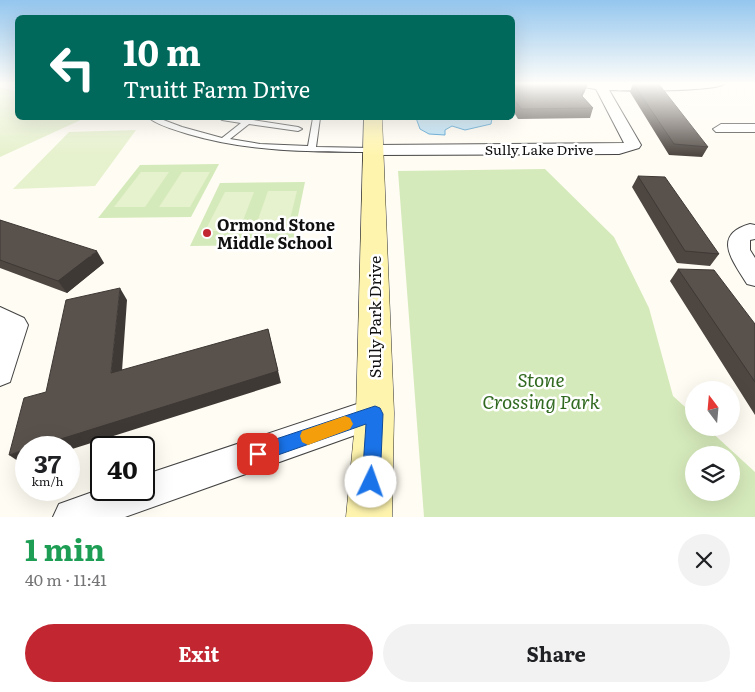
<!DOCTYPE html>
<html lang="en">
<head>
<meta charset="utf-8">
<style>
  body { margin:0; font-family:Literata,serif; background:#f2f2f2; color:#202124; height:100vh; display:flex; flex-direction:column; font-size:19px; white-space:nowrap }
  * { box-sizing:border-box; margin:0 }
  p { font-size:16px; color:#757577 }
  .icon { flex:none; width:28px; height:28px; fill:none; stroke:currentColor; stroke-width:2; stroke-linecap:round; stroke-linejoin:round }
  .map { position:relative; height:517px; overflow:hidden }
  .details { display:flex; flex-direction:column; background:#fff; flex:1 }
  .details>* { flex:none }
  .hud { position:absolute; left:15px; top:15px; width:500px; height:105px; border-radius:8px; box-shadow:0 5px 20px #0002; background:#00695c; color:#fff; overflow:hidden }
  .needle { width:32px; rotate:344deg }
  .fabs { position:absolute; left:685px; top:381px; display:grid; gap:10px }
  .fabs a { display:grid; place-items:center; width:55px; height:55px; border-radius:50%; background:#fff; box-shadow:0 5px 20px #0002; font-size:25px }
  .speed { position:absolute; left:15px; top:436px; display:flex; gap:10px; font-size:25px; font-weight:700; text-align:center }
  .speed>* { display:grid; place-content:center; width:65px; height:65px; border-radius:50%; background:#fff; box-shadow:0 5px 20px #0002; line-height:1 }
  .speed small { font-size:12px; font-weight:400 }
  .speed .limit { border:2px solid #111; border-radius:8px; background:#fff; color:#111 }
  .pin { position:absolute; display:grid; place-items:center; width:42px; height:42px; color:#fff; margin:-21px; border-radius:10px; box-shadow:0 2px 8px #0006 }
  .me { position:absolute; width:55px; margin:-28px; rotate:3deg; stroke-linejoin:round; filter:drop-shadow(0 0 4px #0008) }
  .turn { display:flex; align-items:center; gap:18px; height:105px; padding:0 25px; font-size:22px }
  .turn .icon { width:65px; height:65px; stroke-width:2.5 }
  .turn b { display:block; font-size:35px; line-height:42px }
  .round { display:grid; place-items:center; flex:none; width:52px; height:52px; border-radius:26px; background:#f2f2f2 }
  .head { display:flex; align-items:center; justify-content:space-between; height:85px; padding:0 25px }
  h1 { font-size:30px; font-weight:700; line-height:38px; color:#1e9e55 }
  .button { display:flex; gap:10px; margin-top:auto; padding:10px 25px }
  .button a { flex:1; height:58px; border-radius:30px; background:#c12631; color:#fff; font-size:20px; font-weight:700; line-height:58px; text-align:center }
  .button a+a { background:#f2f2f2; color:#202124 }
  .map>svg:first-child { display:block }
</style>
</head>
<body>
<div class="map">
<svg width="755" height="517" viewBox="0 0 755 517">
  <rect width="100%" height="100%" fill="#fffcf3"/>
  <path fill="#d5eabb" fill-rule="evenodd" d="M219 164 191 217 98 218 140 165Z
    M545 169 614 237 649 308 673 396 694 415V428H707L755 472V517H424L398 171ZM694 455H731V492H694Z
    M305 182 292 245 190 246 220 183Z"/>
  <path fill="#e6f1cd" d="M0 87 17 92 18 118H85L0 157Z
    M136 130 95 186 13 189 69 132Z
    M141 172H169L145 207H114Z
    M182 172H210L190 207H159Z
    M268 191H297L287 231H254Z
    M225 192H254L239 231H205Z"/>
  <path fill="#b7e0f7" stroke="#3e97ce" d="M416 118H492L491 124 465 130 452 126 445 130V135L429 134 420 129Z"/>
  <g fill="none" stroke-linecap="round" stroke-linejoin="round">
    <defs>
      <path id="lane" d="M149 118H158L182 127 222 138 241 123 222 120 219 118 246 119 250 118 253 120 298 127 302 129 298 131 249 124 230 139 260 144 308 146 313 118H320L316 147 373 148 377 150 373 152C311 152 248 152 188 134 176 130 159 126 149 118Z"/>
      <path id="street" d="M575 83H726C718 92 626 91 609 90L641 145 639 148 619 154 373 155 365 150 373 145 624 143 596 89 577 86Z
        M721 124H755V132H716L713 129Z
        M750 224 755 225V239L750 240V250L755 258V286L747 284C733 261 711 235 750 224Z
        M0 307 24 318 28 325 10 382 0 386Z
        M375 398 386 402 391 413 386 424 375 428 125 517H53L59 504 101 489 144 490V475Z"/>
      <path id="secondary" d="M364 118H382L394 413 392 517H346L356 413Z"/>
    </defs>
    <use href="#lane" stroke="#434343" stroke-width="2"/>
    <use href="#street" stroke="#434343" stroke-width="2"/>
    <use href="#secondary" stroke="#323232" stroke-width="1"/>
    <use href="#lane" fill="#fff" fill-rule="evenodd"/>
    <use href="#street" fill="#fff" fill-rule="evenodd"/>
    <use href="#secondary" fill="#fff4ae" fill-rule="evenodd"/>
  </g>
  <path fill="#4d4641" d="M512 83 585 91 582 96 593 108 590 118 518 119 512 109Z
    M633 83 708 147 702 157 669 155 630 92Z
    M638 176 719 254 710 266 677 263 632 187Z
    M0 220 104 263 67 293 0 268Z
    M678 269 755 324V415L670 281Z"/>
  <path fill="#3e3935" d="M588 83 585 91 578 105 581 95Z
    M97 251 104 263 67 293 58 281Z
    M120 288 127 300 121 385 111 373Z
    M268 329 281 383 69 450V448H32Z
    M26 449V464L24 465 9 455Z"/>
  <path fill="#59514c" stroke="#3e3935" d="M512 83H588L581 95 593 108 521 109 512 96Z
    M633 83H658L708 147 674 144Z
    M638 176 665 177 719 254 685 251Z
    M0 220 97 251 58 281 0 260Z
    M678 269 714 270 755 324V382Z
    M120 288 111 373 268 329 278 371 32 448H26V449L9 455 24 398 46 392 66 300Z"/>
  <linearGradient id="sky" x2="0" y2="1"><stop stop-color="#94c6ee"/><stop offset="0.54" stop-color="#fffefa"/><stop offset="1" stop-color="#fffefa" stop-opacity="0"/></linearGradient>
  <rect width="755" height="155" fill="url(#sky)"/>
  <path fill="#1a73e8" stroke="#114b97" d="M375 406 380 408 383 414 380 482 377 489 371 491 365 489 362 482 366 424 258 462 252 460 249 454 252 448 258 445Z"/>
  <path fill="#f59e0b" d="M345 416 350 418 353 424 350 429 308 445 302 442 300 436 302 431Z"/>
  <circle fill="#c12631" stroke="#fff" stroke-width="2" cx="207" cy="233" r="5"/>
  <g text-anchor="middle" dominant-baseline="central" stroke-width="5" stroke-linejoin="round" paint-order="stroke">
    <g font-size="14" fill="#101010" stroke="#fff">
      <text x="539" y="149">Sully Lake Drive</text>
    </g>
    <g font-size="16" font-weight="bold" fill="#101010" stroke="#fff" text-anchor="start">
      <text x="217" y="224">Ormond Stone<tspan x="217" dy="18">Middle School</tspan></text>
    </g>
    <g font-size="16" fill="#101010" stroke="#fff">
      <text transform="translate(374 317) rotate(-90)">Sully Park Drive</text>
    </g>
    <g font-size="19" font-style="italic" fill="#30691f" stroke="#fff">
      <text x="541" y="379">Stone<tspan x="541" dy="22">Crossing Park</tspan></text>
    </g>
  </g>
</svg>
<div class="fabs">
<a><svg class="needle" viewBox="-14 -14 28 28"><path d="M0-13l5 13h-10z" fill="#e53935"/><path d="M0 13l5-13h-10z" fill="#757577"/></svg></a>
<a><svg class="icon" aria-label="layers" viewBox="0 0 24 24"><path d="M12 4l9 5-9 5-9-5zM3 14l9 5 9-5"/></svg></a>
</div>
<div class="speed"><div>37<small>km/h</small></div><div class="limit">40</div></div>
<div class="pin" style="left:258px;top:454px;background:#d93025"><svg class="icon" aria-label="arrive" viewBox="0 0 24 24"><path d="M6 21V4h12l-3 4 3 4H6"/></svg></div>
<svg class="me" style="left:371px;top:482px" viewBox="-20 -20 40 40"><circle r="19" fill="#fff"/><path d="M0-13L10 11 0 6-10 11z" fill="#1a73e8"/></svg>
<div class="hud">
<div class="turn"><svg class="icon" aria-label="left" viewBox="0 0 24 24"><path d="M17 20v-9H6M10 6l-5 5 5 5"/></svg><div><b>10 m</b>Truitt Farm Drive</div></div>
</div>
</div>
<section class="details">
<div class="head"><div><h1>1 min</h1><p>40 m · 11:41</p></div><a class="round"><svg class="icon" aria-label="close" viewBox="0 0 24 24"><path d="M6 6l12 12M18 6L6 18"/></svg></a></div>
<div class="button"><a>Exit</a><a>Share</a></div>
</section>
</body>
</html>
